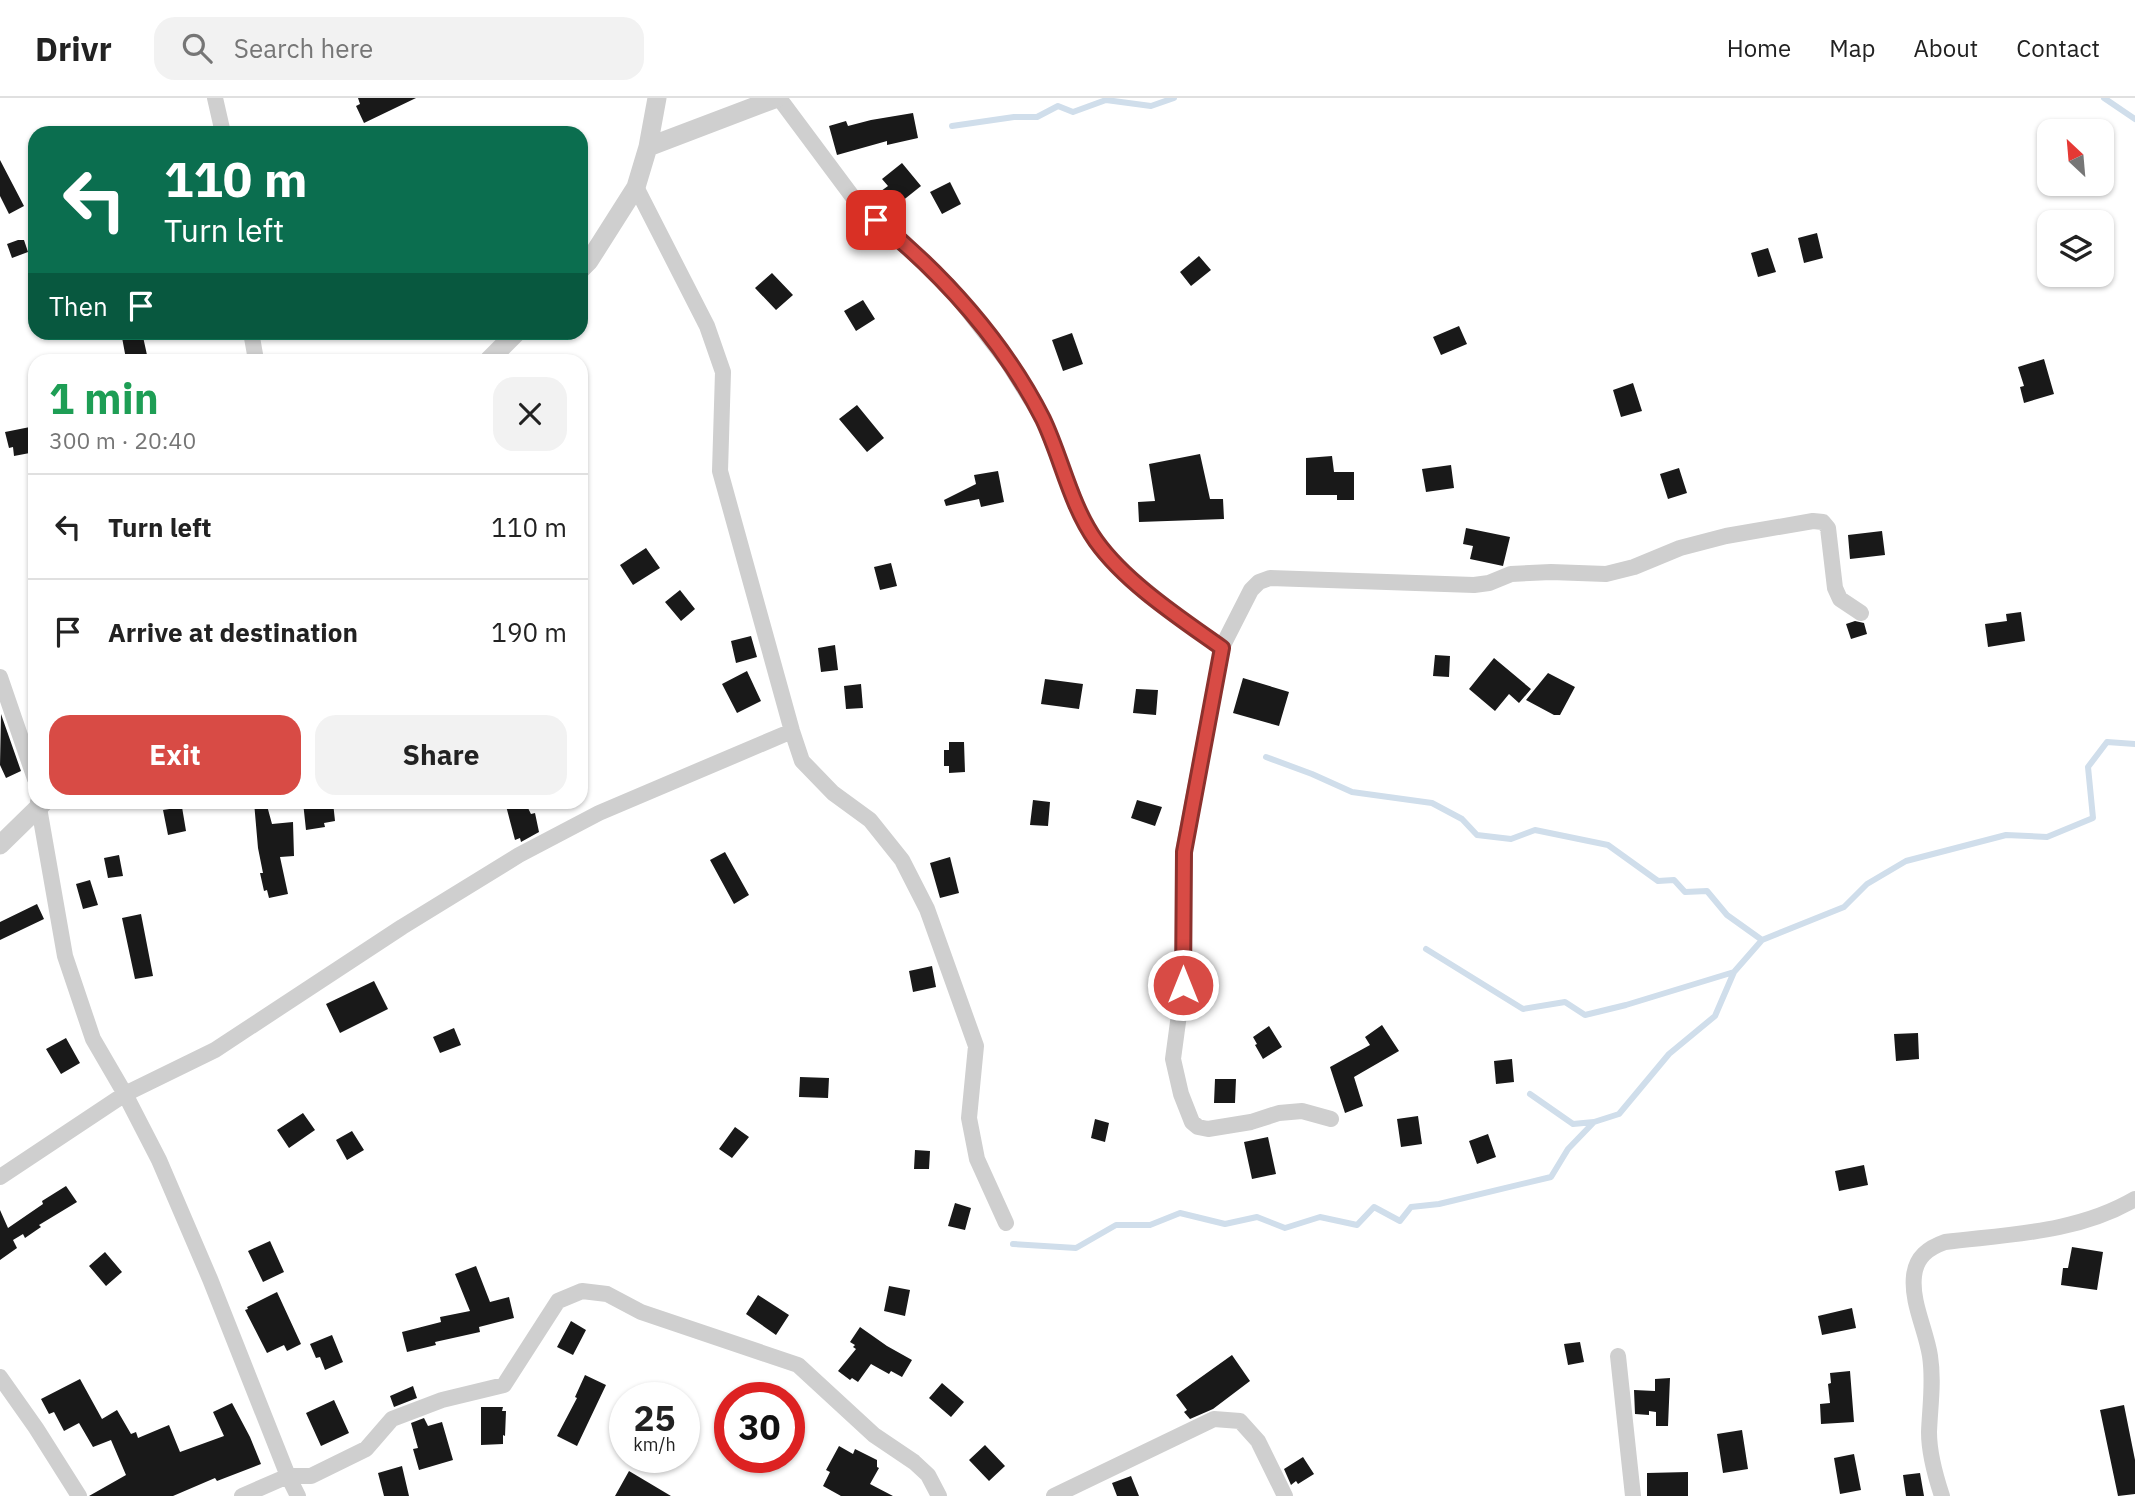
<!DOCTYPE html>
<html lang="en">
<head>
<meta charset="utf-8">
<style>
  body { margin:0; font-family:"IBM Plex Sans",sans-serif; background:#f2f2f2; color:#222; height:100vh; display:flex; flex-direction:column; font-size:26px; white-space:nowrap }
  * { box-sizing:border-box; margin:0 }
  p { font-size:23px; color:#767676 }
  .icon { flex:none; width:38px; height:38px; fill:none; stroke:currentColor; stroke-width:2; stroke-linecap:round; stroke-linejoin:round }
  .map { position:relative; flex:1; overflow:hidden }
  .sheet { position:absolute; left:28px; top:256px; width:560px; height:455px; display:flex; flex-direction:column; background:#fff; border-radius:21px; box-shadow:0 2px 5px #0004 }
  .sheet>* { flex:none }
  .guide { position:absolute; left:28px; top:28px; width:560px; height:214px; border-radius:21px; box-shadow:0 2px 5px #0004; background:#0b6e4f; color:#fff; overflow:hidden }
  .needle { width:46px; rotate:334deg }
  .fabs { position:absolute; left:2037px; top:21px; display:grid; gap:14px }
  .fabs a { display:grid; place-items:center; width:77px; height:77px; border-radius:14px; background:#fff; box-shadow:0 2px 5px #0004; font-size:35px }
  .speed { position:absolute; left:609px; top:1284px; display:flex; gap:14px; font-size:35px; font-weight:700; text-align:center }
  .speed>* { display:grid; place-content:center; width:91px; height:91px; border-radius:50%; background:#fff; box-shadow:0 2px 5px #0004; line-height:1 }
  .speed small { font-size:18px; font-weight:400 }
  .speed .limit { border:10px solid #d22; background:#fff; color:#111 }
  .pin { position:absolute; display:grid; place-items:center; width:60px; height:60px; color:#fff; margin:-30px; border-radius:14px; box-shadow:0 4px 10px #0006 }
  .me { position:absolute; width:77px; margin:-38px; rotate:0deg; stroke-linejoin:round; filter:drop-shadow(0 0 5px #0008) }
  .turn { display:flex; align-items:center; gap:24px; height:147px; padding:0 21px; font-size:32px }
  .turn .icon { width:91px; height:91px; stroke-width:2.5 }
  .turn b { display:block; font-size:49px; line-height:60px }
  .then { display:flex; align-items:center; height:66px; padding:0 21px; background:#0003; gap:14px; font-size:26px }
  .round { display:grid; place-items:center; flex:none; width:74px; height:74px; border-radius:21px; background:#f2f2f2 }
  .overview { display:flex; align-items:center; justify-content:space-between; height:119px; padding:0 21px }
  h1 { font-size:42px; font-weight:700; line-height:52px; color:#1e9e55 }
  .button { display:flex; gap:14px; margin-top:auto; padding:14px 21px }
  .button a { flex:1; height:80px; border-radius:21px; background:#d84b45; color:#fff; font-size:28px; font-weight:700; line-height:80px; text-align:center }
  .button a+a { background:#f2f2f2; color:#222 }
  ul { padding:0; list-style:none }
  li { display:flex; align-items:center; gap:21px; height:105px; padding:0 21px; border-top:2px solid #e0e0e0 }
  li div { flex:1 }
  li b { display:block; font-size:26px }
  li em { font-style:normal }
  header { display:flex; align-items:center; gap:42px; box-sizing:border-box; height:98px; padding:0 35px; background:#fff; border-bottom:2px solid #e0e0e0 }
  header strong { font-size:33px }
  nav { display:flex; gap:38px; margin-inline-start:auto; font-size:24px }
  .search { width:490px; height:63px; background:#f2f2f2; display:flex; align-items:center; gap:18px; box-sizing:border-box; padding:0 24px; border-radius:21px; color:#767676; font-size:26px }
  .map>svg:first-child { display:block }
</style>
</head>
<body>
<header>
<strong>Drivr</strong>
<div class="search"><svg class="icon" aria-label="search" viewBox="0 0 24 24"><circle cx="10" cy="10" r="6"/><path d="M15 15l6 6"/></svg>Search here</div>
<nav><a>Home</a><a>Map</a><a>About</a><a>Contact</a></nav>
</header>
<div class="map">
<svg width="2135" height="1398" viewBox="0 0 2135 1398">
  <rect width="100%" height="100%" fill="#fff"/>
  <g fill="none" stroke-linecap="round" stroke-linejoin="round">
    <path stroke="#d0deeb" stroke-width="6" d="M2104 0 2135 21
      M952 28 1014 19H1037L1058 8 1073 14 1106 2 1151 8 1174 0
      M1266 659 1312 676 1352 694 1432 705 1462 721 1477 737 1511 741 1535 732 1608 747 1658 783 1674 782 1685 794 1707 793 1727 817 1762 842
      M1426 851 1523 911 1565 904 1585 917 1626 907 1734 874
      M1530 996 1573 1026 1594 1024
      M1013 1146 1076 1150 1116 1127H1150L1180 1115 1225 1126 1257 1119 1285 1130 1320 1119 1357 1127 1374 1109 1400 1123 1411 1109 1439 1106 1551 1079 1568 1051 1594 1024 1619 1016 1669 956 1715 918 1734 874 1762 842 1844 809 1867 786 1906 763 2006 737 2047 739 2093 720 2088 669 2107 644 2135 646"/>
  </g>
  <path fill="#191919" d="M358 0H416L364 25 356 8 360 6Z
    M913 15 918 40 887 47V43L837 57 829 28 846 23 848 28 871 22Z
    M0 62 24 108 9 116 0 98Z
    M902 65 921 88 886 116 870 101 888 88 882 81Z
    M950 84 961 106 942 116 930 94Z
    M1817 135 1823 160 1804 165 1798 140Z
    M18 142H24L28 154 12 160 7 146Z
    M1768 150 1776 174 1758 179 1751 155Z
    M1199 158 1211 172 1191 188 1180 174Z
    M772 175 793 197 776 212 755 190Z
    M863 202 875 221 856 233 844 213Z
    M1459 228 1467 246 1441 257 1433 239Z
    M121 234H142L147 257 126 261Z
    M1072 235 1083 266 1063 273 1052 242Z
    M2044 261 2054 296 2024 305 2020 289 2024 288 2018 269Z
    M1633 285 1642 313 1621 319 1613 292Z
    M857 307 884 340 867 354 839 321Z
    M30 329 35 354 14 358 13 349 9 350 5 334Z
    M1200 356 1210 401H1223L1224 421 1139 424 1138 404 1155 403 1149 366Z
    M1332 358 1334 374H1354V402H1337V397H1306V360Z
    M1451 367 1454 390 1426 394 1422 371Z
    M1679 370 1687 395 1668 401 1660 376Z
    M998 373 1004 404 981 409 979 401 946 408 944 402 976 386 974 377Z
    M1466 430 1510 439 1503 468 1470 461 1473 448 1463 446Z
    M1882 433 1885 457 1850 461 1848 437Z
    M646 450 660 470 633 487 620 467Z
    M891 465 897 488 880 492 874 469Z
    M680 492 695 511 681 523 665 504Z
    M2021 514 2025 543 1988 549 1985 526 2007 523 2006 516Z
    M1855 523 1864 525 1867 536 1851 541 1846 526Z
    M751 538 757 559 736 565 731 543Z
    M835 547 838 572 821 574 818 550Z
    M1435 557 1450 558 1449 579 1433 578Z
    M1494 560 1531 591 1519 605 1509 596 1495 613 1469 591Z
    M747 573 761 603 737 615 722 586Z
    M1548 575 1575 589 1560 617H1554L1526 602Z
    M1243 580 1289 594 1279 628 1233 615Z
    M1045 581 1083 586 1079 611 1041 606Z
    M861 586 863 610 846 611 844 588Z
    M1136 591 1158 592 1156 617 1133 615Z
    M1 616 21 673 6 680 0 667Z
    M35 621V646L34 647 28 627Z
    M949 644H964L965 674 949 675V668H944V652H949Z
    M1033 702 1050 704 1048 728 1030 727Z
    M1137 702 1162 709 1155 728 1131 720Z
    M254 704H266L272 726 293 724 294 758 280 759 288 796 269 800 267 792 264 793 260 775H263L258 750Z
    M303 704H333L335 723 324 725 325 729 306 732Z
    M505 704H525L531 716 535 715 539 734 521 744 520 740 515 742Z
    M182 709 186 733 168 737 163 712Z
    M725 754 749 797 734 806 710 762Z
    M119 757 123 778 108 780 104 760Z
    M950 759 959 795 940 800 930 765Z
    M90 782 98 807 83 811 76 786Z
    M37 806 44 821 0 842V824Z
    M141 816 153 878 135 881 122 820Z
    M932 868 936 889 913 894 909 873Z
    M374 883 388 911 340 935 326 906Z
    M1382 927 1399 953 1354 979 1363 1008 1345 1015 1330 969 1370 947 1365 939Z
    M1269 928 1282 949 1263 961 1255 947 1257 946 1253 939Z
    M454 930 461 947 440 955 433 939Z
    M1918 935 1919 961 1896 963 1894 936Z
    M66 940 80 965 61 976 46 951Z
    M1512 961 1514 984 1496 986 1494 963Z
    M800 979 829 980 828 1000 799 999Z
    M1215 981H1236L1235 1005H1214Z
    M303 1015 315 1032 289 1050 277 1032Z
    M1418 1018 1422 1046 1401 1049 1397 1021Z
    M1095 1021 1109 1025 1105 1044 1091 1040Z
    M735 1029 749 1039 732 1060 719 1051Z
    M352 1033 364 1052 347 1062 336 1042Z
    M1488 1036 1496 1059 1477 1066 1469 1043Z
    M1268 1039 1276 1076 1252 1081 1244 1044Z
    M915 1052 930 1053 929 1071H914Z
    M1864 1067 1868 1087 1839 1093 1835 1073Z
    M66 1088 77 1104 39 1127 41 1129 25 1140 23 1136 13 1142 17 1150 0 1162V1112L8 1130 43 1106 42 1103Z
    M955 1105 971 1110 965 1132 948 1128Z
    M270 1143 284 1174 263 1184 248 1153Z
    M2072 1149 2103 1154 2097 1192 2061 1187 2063 1170H2068Z
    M105 1154 122 1174 106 1188 89 1168Z
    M476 1168 490 1204 509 1199 514 1220 479 1229 480 1234 435 1244 436 1247 407 1254 402 1234 441 1224 440 1219 470 1213 455 1176Z
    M889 1188 910 1192 905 1218 884 1213Z
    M277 1194 301 1246 287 1253 284 1247 267 1255 245 1212 248 1211 247 1209Z
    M758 1197 789 1217 776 1237 746 1216Z
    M1852 1210 1856 1230 1822 1237 1818 1218Z
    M571 1223 586 1232 573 1257 557 1249Z
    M860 1229 887 1248 912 1262 902 1279 891 1273 889 1276 871 1266 858 1284 852 1280 850 1282 838 1273 856 1251 853 1249 855 1247 850 1244Z
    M332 1237 343 1264 325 1272 320 1259 316 1260 310 1246Z
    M1580 1244 1584 1264 1568 1267 1564 1246Z
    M1232 1257 1250 1283 1213 1311 1190 1321 1184 1314 1187 1312 1176 1297Z
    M1850 1273 1854 1324 1821 1326 1820 1306 1830 1305 1828 1286 1831 1285 1830 1275Z
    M585 1277 606 1287 577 1348 557 1338 577 1300 575 1299Z
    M1670 1280 1668 1328H1656V1314L1649 1313V1317L1635 1316 1634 1292 1655 1293V1281Z
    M80 1281 102 1321 117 1312 131 1336 136 1334 138 1340 169 1327 180 1354 224 1338 213 1314 232 1305 250 1339 261 1366 217 1383 215 1380 173 1398H89L126 1377 111 1342 93 1349 79 1325 64 1333 54 1314 49 1316 41 1301Z
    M942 1285 964 1304 951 1319 929 1300Z
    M413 1288 417 1300 394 1309 390 1298Z
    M334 1302 349 1335 321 1348 306 1315Z
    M2124 1307 2135 1362V1396L2118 1398 2100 1312Z
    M481 1309H503L502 1313H506L505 1338 503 1337V1346L481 1347Z
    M424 1320 428 1328 442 1324 453 1362 419 1372 413 1351 418 1350 411 1325Z
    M1742 1332 1748 1371 1723 1375 1717 1336Z
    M985 1347 1005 1368 989 1383 969 1362Z
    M839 1348 853 1356 855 1351 877 1362V1369L879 1370 870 1386 893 1398H841L823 1388 830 1374 826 1372Z
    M1854 1356 1861 1392 1840 1396 1834 1360Z
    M1303 1359 1314 1376 1298 1386 1296 1383 1291 1387 1284 1371Z
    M402 1368 409 1398H384L378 1375Z
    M629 1373 671 1398H615Z
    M1688 1374V1398H1647V1375Z
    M1920 1375 1924 1398H1906L1903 1377Z
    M1131 1378 1139 1398H1117L1112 1385Z"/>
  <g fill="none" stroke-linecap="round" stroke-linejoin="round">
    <path stroke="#cfcfcf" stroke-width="16" d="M215 0 223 35
      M779 0 855 102 949 188 1007 263 1043 321 1082 420 1097 445 1122 473 1182 522 1222 549
      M636 89 707 228 723 274 720 373 792 633 802 663 833 695 870 722 902 762 927 811 976 948 969 1020 977 1061 1006 1125
      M251 234 256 262
      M0 579 35 681
      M38 704 65 858 93 941 125 996 159 1062 210 1181 288 1378 298 1398
      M1331 1021 1302 1013 1279 1015 1251 1024 1208 1031 1198 1029 1192 1024 1181 996 1173 961 1183 887V754L1222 549 1251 492 1259 484 1270 480 1474 487 1489 485 1511 476 1551 474 1606 476 1634 469 1680 450 1726 438 1813 423 1823 424 1828 430 1835 490 1840 501 1861 515
      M0 1079 125 996 215 952 402 829 519 757 599 715 792 633
      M1618 1258 1633 1398
      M0 1279 36 1330 79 1398
      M242 1398 288 1378H311L366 1351 392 1321 442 1302 504 1287 558 1203 582 1193 607 1196 641 1214 798 1267 874 1337 914 1364 928 1377 939 1398
      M1054 1398 1214 1321 1240 1323 1258 1343 1285 1398
      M1942 1398C1935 1377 1929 1356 1929 1334 1930 1308 1934 1284 1930 1258 1926 1232 1911 1204 1914 1178 1916 1159 1928 1150 1945 1144 2010 1136 2077 1135 2135 1101"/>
    <path stroke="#cfcfcf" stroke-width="19" d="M648 49 777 0
      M581 171 589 163 636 89 648 49 657 0
      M489 262 517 234
      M0 747 44 704"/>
  </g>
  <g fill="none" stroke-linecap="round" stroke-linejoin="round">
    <defs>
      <path id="route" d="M876 122C943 176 1004 244 1043 321 1062 361 1070 406 1096 443 1126 485 1180 520 1222 550L1184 754 1183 887"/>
    </defs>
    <use href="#route" stroke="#8c312d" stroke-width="18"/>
    <use href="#route" stroke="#d84b45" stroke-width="12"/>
  </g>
</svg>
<div class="fabs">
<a><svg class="needle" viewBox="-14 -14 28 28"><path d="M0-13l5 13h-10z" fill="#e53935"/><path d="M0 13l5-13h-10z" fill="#767676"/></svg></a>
<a><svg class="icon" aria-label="layers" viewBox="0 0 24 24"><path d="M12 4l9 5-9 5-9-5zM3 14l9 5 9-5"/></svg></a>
</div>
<div class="speed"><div>25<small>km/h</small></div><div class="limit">30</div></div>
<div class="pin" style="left:876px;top:122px;background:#d93025"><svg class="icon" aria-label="arrive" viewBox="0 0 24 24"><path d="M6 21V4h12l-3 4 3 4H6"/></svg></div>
<svg class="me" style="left:1183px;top:887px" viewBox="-20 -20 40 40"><circle r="17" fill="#d84b45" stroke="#fff" stroke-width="3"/><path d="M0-11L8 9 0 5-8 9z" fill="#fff"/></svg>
<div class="guide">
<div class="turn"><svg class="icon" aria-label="left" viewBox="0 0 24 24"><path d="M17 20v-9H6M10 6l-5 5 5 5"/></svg><div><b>110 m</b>Turn left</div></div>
<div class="then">Then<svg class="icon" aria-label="arrive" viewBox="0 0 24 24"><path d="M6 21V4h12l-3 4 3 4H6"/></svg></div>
</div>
<section class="sheet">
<div class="overview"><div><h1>1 min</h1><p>300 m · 20:40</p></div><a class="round"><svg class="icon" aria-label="close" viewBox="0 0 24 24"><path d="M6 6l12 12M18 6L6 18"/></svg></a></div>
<ul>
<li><svg class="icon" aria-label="left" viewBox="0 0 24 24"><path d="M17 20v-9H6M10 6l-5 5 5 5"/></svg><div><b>Turn left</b></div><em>110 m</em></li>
<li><svg class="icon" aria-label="arrive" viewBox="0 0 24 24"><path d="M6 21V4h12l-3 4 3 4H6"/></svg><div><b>Arrive at destination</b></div><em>190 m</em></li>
</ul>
<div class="button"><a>Exit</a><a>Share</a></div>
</section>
</div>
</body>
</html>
